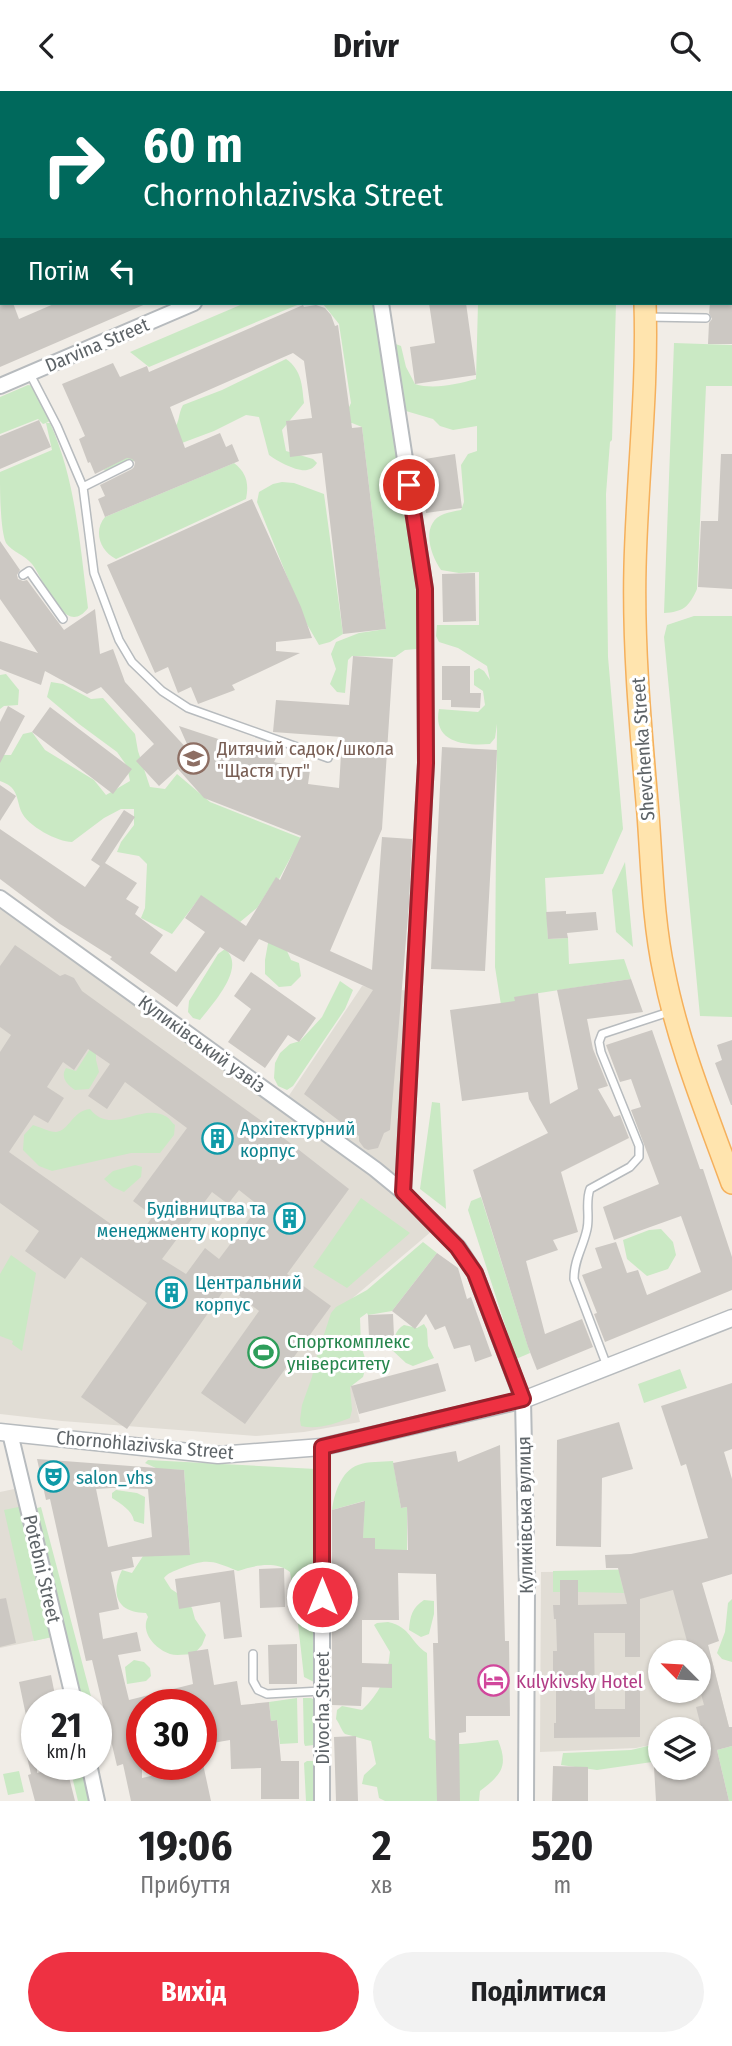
<!DOCTYPE html>
<html lang="uk">
<head>
<meta charset="utf-8">
<style>
  body { margin:0; font-family:"Fira Sans Condensed",sans-serif; background:#f2f2f2; color:#202124; height:100vh; display:flex; flex-direction:column; font-size:26px; white-space:nowrap }
  * { box-sizing:border-box; margin:0 }
  p { font-size:23px; color:#757577 }
  .icon { flex:none; width:38px; height:38px; fill:none; stroke:currentColor; stroke-width:2; stroke-linecap:round; stroke-linejoin:round }
  .map { position:relative; height:1710px; overflow:hidden }
  .panel { display:flex; flex-direction:column; background:#fff; flex:1 }
  .panel>* { flex:none }
  .banner { position:absolute; left:0px; top:0px; width:733px; height:214px; box-shadow:0 2px 5px #0004; background:#00695c; color:#fff; overflow:hidden }
  .needle { width:46px; rotate:294deg }
  .controls { position:absolute; left:648px; top:1549px; display:grid; gap:14px }
  .controls a { display:grid; place-items:center; width:63px; height:63px; border-radius:50%; background:#fff; box-shadow:0 2px 5px #0004; font-size:35px }
  .speed { position:absolute; left:21px; top:1598px; display:flex; gap:14px; font-size:35px; font-weight:700; text-align:center }
  .speed>* { display:grid; place-content:center; width:91px; height:91px; border-radius:50%; background:#fff; box-shadow:0 2px 5px #0004; line-height:1 }
  .speed small { font-size:18px; font-weight:400 }
  .speed .limit { border:10px solid #d22; background:#fff; color:#111 }
  .pin { position:absolute; display:grid; place-items:center; width:60px; height:60px; color:#fff; margin:-30px; border:4px solid #fff; border-radius:50%; box-shadow:0 2px 7px #0007 }
  .me { position:absolute; width:77px; margin:-38px; rotate:0deg; stroke-linejoin:round; filter:drop-shadow(0 0 5px #0008) }
  .turn { display:flex; align-items:center; gap:24px; height:147px; padding:0 28px; font-size:32px }
  .turn .icon { width:91px; height:91px; stroke-width:2.5 }
  .turn b { display:block; font-size:49px; line-height:60px }
  .then { display:flex; align-items:center; height:66px; padding:0 28px; background:#0003; gap:14px; font-size:26px }
  .eta { display:flex; justify-content:space-evenly; align-items:center; height:119px; text-align:center }
  .eta b { font-size:42px; font-weight:700; line-height:49px }
  .action { display:flex; gap:14px; margin-top:auto; padding:14px 28px }
  .action a { flex:1; height:80px; border-radius:42px; background:#ee3142; color:#fff; font-size:28px; font-weight:700; line-height:80px; text-align:center }
  .action a+a { background:#f2f2f2; color:#202124 }
  header { display:flex; justify-content:space-between; align-items:center; height:91px; padding:0 28px; background:#fff; font-size:32px; font-weight:700 }
  .map>svg:first-child { display:block }
</style>
</head>
<body>
<header><svg class="icon" aria-label="back" viewBox="0 0 24 24"><path d="M15 5l-7 7 7 7"/></svg>Drivr<svg class="icon" aria-label="search" viewBox="0 0 24 24"><circle cx="10" cy="10" r="6"/><path d="M15 15l6 6"/></svg></header>
<div class="map">
<svg width="732" height="1710" viewBox="0 0 732 1710">
  <rect width="100%" height="100%" fill="#f1ede7"/>
  <path fill="#e1ddd5" fill-rule="evenodd" d="M0 816 280 1018 362 895 421 901 410 1120 432 1140 335 1222 360 1331 304 1341 256 1345 62 1330 0 1323Z
    M19 1397 52 1546 0 1557V1401Z
    M690 1471 708 1554 729 1636 698 1644V1638H660V1652L636 1657 540 1661 541 1481 646 1480ZM660 1561H698V1600H660Z"/>
  <path fill="#cae9c4" d="M0 0H260L256 2H2V125H0Z
    M288 0H590V2H285Z
    M245 212H302L149 276 130 261Z
    M318 212H378L416 497 417 558 405 559 395 566 352 565 348 569 345 602 337 601 330 593 336 578 331 563 336 551 359 542 386 538 362 336 352 332 340 335 351 312 339 233 323 213Z
    M478 212H616L612 349 610 351 606 403 608 566 623 738 603 783 545 787 548 848 568 847 569 873 624 868 631 888 533 903 532 910 501 914 495 876 497 633 495 647 490 653C466 655 432 652 439 618L478 621 485 614 483 600 474 594V580L479 577 484 580 490 589 487 575 458 557 439 551 436 545 437 534H479V481L459 482 441 479C430 464 420 432 444 423 449 421 455 420 461 419L464 411 461 374 468 363 477 360V335L453 339 440 335 433 328 406 320 400 309 393 252 401 255 406 276 415 293C434 299 457 293 476 288Z
    M674 252 732 254V295H706L697 498C689 516 683 521 664 522Z
    M286 268C302 279 302 295 304 312L282 339 286 360 313 368 317 372C314 376 312 378 307 379 297 381 277 370 269 364L259 326 246 324 214 340 107 380 103 379 174 338C180 330 178 323 183 314L222 299Z
    M28 294 34 295 52 329 46 332H50C76 389 80 455 88 517 64 549 43 486 32 473 25 464 12 461 6 452 0 439 0 397 0 381L52 359 46 332 43 333 38 328 0 343V306Z
    M234 372C247 382 249 393 246 408L116 468C100 460 93 440 105 426Z
    M282 391 294 392 324 403 343 543 330 551 319 554 305 530 257 411 259 401 273 393Z
    M694 525H732V926L700 925 664 546 667 534Z
    M6 583 19 599 18 614 4 615 0 618V584Z
    M51 591 63 593 91 608 103 607 135 643 138 660 150 696 165 698 177 683 210 711 301 747 279 788 276 787 257 817 240 831 201 805 172 843 141 827 145 817 147 773 139 765 117 761 121 751 134 734V718H121L104 727 72 751C58 751 27 735 21 720 16 706 18 696 0 690V664H11L23 643 32 641 45 659 94 689 106 704 130 690 127 675 117 661 79 633 47 606Z
    M625 771 633 856 616 841 612 799Z
    M270 841 283 851 291 869 299 872 301 885 291 895 279 896 265 883V869Z
    M225 858C247 876 213 912 200 929L193 927 188 921 189 910 218 863Z
    M340 890 353 899 345 918 293 995 287 999 278 995 274 987 275 972 280 962 290 953 300 950 322 926Z
    M90 958 96 961V969L99 981 89 998 75 999C67 994 60 986 66 977L76 980Z
    M432 1011 440 1012 446 1118 420 1098Z
    M90 1018C112 1046 142 1010 167 1026 170 1028 172 1032 175 1034L174 1044 160 1062H131L52 1080 39 1075 23 1059 24 1044 33 1034C40 1036 49 1041 56 1041 69 1040 72 1020 90 1018Z
    M135 1074 142 1076 141 1086 124 1101 113 1096 104 1088 113 1080Z
    M481 1106 530 1262 516 1268 468 1119 471 1110Z
    M361 1107 410 1142 347 1197 313 1176Z
    M661 1138 673 1151 676 1164 668 1178 647 1185 627 1168 623 1149 649 1139Z
    M423 1151 437 1162 392 1220 368 1224 367 1222 360 1227 361 1255 365 1267V1279L363 1286 350 1296 352 1319 350 1327C334 1333 317 1339 301 1335L300 1329 302 1314 312 1286 316 1268 331 1222 336 1216 367 1199Z
    M11 1164 36 1182 22 1260 12 1253 13 1250 0 1245V1183Z
    M424 1233 427 1238 428 1255 434 1267 413 1275 406 1272 392 1259C393 1249 395 1239 404 1234L417 1237Z
    M680 1278 687 1297 644 1312 638 1293Z
    M148 1369 316 1378 318 1588 314 1591 304 1586 297 1524 292 1512 293 1500 290 1481C276 1470 255 1474 238 1480 211 1469 207 1467 179 1478 173 1481 169 1481 164 1487L171 1498 180 1504 192 1517 195 1528 206 1544 202 1554 194 1563C186 1563 177 1565 170 1563 155 1558 140 1541 148 1526L146 1522C117 1522 110 1503 122 1479L132 1482 143 1465 190 1463 184 1379 158 1378 145 1372Z
    M393 1370 401 1417 407 1416V1459H375V1447H363L364 1410 332 1419C334 1403 341 1380 358 1374 368 1370 382 1371 393 1370Z
    M116 1399 137 1402 145 1406 144 1433 134 1430C132 1419 121 1413 112 1407V1402Z
    M23 1415 52 1546 34 1550 4 1419Z
    M41 1416 93 1613H77L30 1419Z
    M650 1478 620 1486 624 1502 578 1501 560 1489V1501H553V1480Z
    M732 1508V1571L722 1568 717 1562 725 1541 728 1512Z
    M424 1509 434 1510V1523L429 1543 421 1546 409 1539C410 1525 412 1517 424 1509Z
    M388 1531C411 1536 410 1551 427 1562L429 1647C449 1658 476 1651 498 1649 509 1676 501 1684 480 1700L479 1710H385L379 1707 377 1696 362 1693 364 1684 376 1673 371 1650 345 1643C341 1639 340 1633 336 1628L337 1619 342 1615 362 1619C379 1603 388 1585 390 1561L374 1534 377 1532Z
    M134 1569 144 1571 150 1577 151 1585 146 1590 127 1593 125 1576Z
    M297 1607 298 1652 280 1653 277 1629 271 1630 269 1611Z
    M303 1607H311L317 1610V1652L314 1654 305 1655 304 1652Z
    M660 1652 659 1670 597 1679 561 1674 563 1662H565L631 1659Z
    M732 1655V1710H729L717 1659Z
    M307 1670H316L318 1710H306L304 1672Z
    M69 1673H86L95 1710H78Z
    M19 1680 24 1701 8 1704 3 1683Z"/>
  <path fill="#ccc8c3" fill-rule="evenodd" d="M0 212H13L19 228 56 212H148L0 276Z
    M429 212H466L476 284 415 293 410 256 435 252Z
    M710 212H732V253H708L709 232 712 228 709 222Z
    M303 214 304 216 316 214 325 217 331 224 335 235 338 234 352 337 362 336 386 538 343 543 322 362 290 366 286 330 312 327 304 270 293 262 170 316 185 357 220 342 226 356 232 353 239 370 105 426 98 408 105 405 100 394 132 378 134 376 135 371 132 368 127 367 95 383 90 371 88 372 79 348 85 345 62 293 113 272 120 286 147 275 149 281Z
    M39 329 51 356 0 378V345Z
    M455 363 462 417 426 422 419 369Z
    M721 363H732V498L698 496 701 430H718Z
    M252 408 301 516 312 547 276 551V560L300 562 232 594 235 599 198 613 191 596 178 602 168 576 155 582 107 474Z
    M0 450 20 479 17 484 18 488 23 490 27 489 64 539 95 518 100 563 113 558 125 591 191 662 179 635 276 667 274 671 310 679 308 693 339 697 342 646 273 641 276 609 349 614 353 565 393 568 382 738 330 860 372 879 382 746 412 748 409 813 390 1039 384 1042 378 1057 368 1059 364 1057 359 1050V1045L304 1003 373 899 259 848 244 871 220 856 177 916 110 868 112 866 60 833 0 788V738L85 796 100 775 91 769 124 719 135 726 105 772 137 792 126 808 139 816 135 823 163 844 150 862 176 881 205 841 185 827 201 804 246 835 276 786 280 789 301 745 204 707 178 678 159 695 136 670 154 653 101 596 87 603 45 580 41 594 0 578V550L38 562 0 508Z
    M475 482 476 530 443 531 442 483Z
    M442 575H470V602H481L480 617 451 616V609H442Z
    M8 615 25 625 0 672V631Z
    M50 616 132 678 113 703 32 641Z
    M442 656 497 659 485 880 431 878Z
    M0 694 16 705 0 730Z
    M566 820V823L596 821 598 839 567 842 568 847 548 848 546 821Z
    M15 854 60 885 65 883 74 887 82 900 267 1034 349 1098 287 1183 331 1215 245 1333 201 1302 259 1220 227 1195 127 1338 81 1306 147 1212 81 1166 65 1188 56 1182 25 1160 39 1140 0 1112V961L11 944 0 936V875ZM88 958 110 973 88 1005 107 1018 125 991 187 1037 133 1110 153 1125 135 1150 9 1061 34 1024 48 1032 64 1007 47 996 63 971 74 979ZM239 1099 259 1115 219 1168 205 1157 186 1183 162 1168 212 1101 228 1113Z
    M251 881 316 927 299 951 288 944 265 977 228 951 251 918 234 905Z
    M631 888 643 921 587 928 593 958 608 995 598 998 614 1026 620 1024 629 1047 561 1081 578 1141 553 1149 558 1159 526 1170 545 1243 582 1228 593 1256 537 1279 528 1256 473 1079 548 1042 529 1008 528 1001 462 1010 450 919 515 910 514 906 538 902 550 1013 578 998 557 899Z
    M652 939 700 1078H703L732 1166V1199L605 1251 594 1223 597 1222 582 1184 602 1177 595 1157 616 1151 627 1182 638 1179 647 1204 701 1181 681 1125 614 1149 603 1116 659 1093 631 1019 641 1016 631 988 620 991 606 954Z
    M732 949V1014H731L715 972 722 969 717 954Z
    M437 1162 458 1177 467 1208 471 1206 492 1265 475 1271 470 1254 454 1258 445 1235 435 1239 426 1223 415 1238 392 1220Z
    M393 1223 394 1245 369 1246 368 1224Z
    M438 1272 446 1300 359 1323 351 1295Z
    M732 1292V1358L724 1361 732 1388V1483L702 1492 719 1550 708 1554 729 1636H732V1655L717 1659 729 1710H656L654 1676H703L698 1657V1644L703 1643 696 1616 704 1614 698 1592V1561H690L673 1499 640 1508V1566H625V1542H594L595 1618H625V1593H640V1646L554 1647V1632H556V1600H553V1560H557L556 1528H554L553 1514H560V1489H578V1514L627 1513 618 1477H606L605 1464 631 1463 708 1447 686 1373 681 1375 661 1315Z
    M619 1331 633 1378 602 1387 601 1456 556 1455 557 1349Z
    M500 1354 505 1550H509L510 1625H466V1641L459 1642 460 1710H437L433 1552H438L436 1483 398 1482 399 1529H362V1572L392 1573V1597L362 1596 361 1615 332 1614V1419L365 1410 363 1447H375V1458L408 1459 407 1416 401 1417 393 1372 456 1360 458 1371Z
    M37 1368 184 1379 190 1464 132 1466 134 1476 111 1481 119 1518 99 1522 103 1548 137 1541 141 1560 118 1564 129 1609 193 1593 188 1561 208 1558 214 1594 237 1590 241 1614 269 1611 271 1630 277 1629 281 1670H299V1708H261V1677L231 1678 230 1649 201 1654V1614H142V1687L203 1673 211 1710H131L123 1673 117 1675 92 1569 86 1570 50 1408 46 1409ZM112 1397 148 1398 152 1446 108 1456 96 1398Z
    M284 1477 285 1516 260 1517 259 1478Z
    M234 1479 242 1546 224 1548 220 1511 179 1518 175 1488Z
    M6 1507 16 1552 0 1556V1508Z
    M297 1553V1593H269L268 1554Z
    M51 1584 57 1614H37V1682L66 1674 75 1710H35L28 1684 31 1683 21 1641 29 1639 19 1591Z
    M356 1645 358 1710H336L334 1646Z
    M553 1675 588 1676V1710H552Z"/>
  <g fill="none" stroke-linecap="round" stroke-linejoin="round">
    <defs>
      <path id="service" d="M646 226 706 227
        M30 283 57 335 83 396 94 482 119 549 132 571 162 600 188 617 328 667
        M83 396 129 373
        M23 484 29 480 63 528
        M607 1275 574 1188C574 1168 583 1157 587 1138 590 1125 585 1111 590 1098L630 1076 639 1066V1055L601 961 599 951 602 943 672 920
        M253 1563V1590L258 1599 267 1603 321 1600"/>
      <path id="minor" d="M692 2 700 0
        M381 212 425 498 426 672 403 1101
        M0 295 194 212
        M0 807 375 1078 403 1101 458 1156 475 1182 523 1309 527 1498 526 1710
        M10 1342 75 1614
        M89 1673 97 1710
        M322 1710V1356"/>
      <path id="tertiary" d="M256 2 260 0
        M0 125H2
        M0 1341 218 1364 322 1356 523 1309 732 1227"/>
      <path id="primary" d="M619 0V2
        M645 212C648 300 637 388 635 476 633 559 641 641 648 723 652 776 653 830 664 881 678 953 707 1023 732 1092"/>
    </defs>
    <use href="#service" stroke="#b7bbbe" stroke-width="10"/>
    <use href="#minor" stroke="#b7bbbe" stroke-width="18"/>
    <use href="#tertiary" stroke="#b7bbbe" stroke-width="19"/>
    <use href="#primary" stroke="#f5b05c" stroke-width="24"/>
    <use href="#service" stroke="#fff" stroke-width="7"/>
    <use href="#minor" stroke="#fff" stroke-width="14"/>
    <use href="#tertiary" stroke="#fff" stroke-width="16"/>
    <use href="#primary" stroke="#ffe4ae" stroke-width="21"/>
  </g>
  <g fill="none" stroke-linecap="round" stroke-linejoin="round">
    <defs>
      <path id="route" d="M322 1506V1356L523 1308 475 1182 457 1156 403 1101 426 672 425 498 409 394"/>
    </defs>
    <use href="#route" stroke="#9b202b" stroke-width="18"/>
    <use href="#route" stroke="#ee3142" stroke-width="12"/>
  </g>
  <defs>
    <symbol id="school-ring" viewBox="-11 -11 22 22"><circle r="9.5" fill="#fff" stroke="#8d6e63" stroke-width="1.5"/><path d="M0-5L7-2L0 1L-7-2ZM-4 1L0 2.5L4 1V4Q0 6-4 4Z" fill="#8d6e63"/></symbol>
    <symbol id="building-ring" viewBox="-11 -11 22 22"><circle r="9.5" fill="#fff" stroke="#0f9aa8" stroke-width="1.5"/><path d="M-4-6H4V6H1V3H-1V6H-4ZM-2.5-4.3h1.7v1.8h-1.7ZM.8-4.3h1.7v1.8H.8ZM-2.5-1h1.7V.8h-1.7ZM.8-1h1.7V.8H.8Z" fill="#0f9aa8"/></symbol>
    <symbol id="stadium-ring" viewBox="-11 -11 22 22"><circle r="9.5" fill="#fff" stroke="#2e9e5b" stroke-width="1.5"/><path d="M0-5a6.5 5 0 1 0 0 10a6.5 5 0 1 0 0-10ZM-3.5-1.8h7v3.6h-7Z" fill="#2e9e5b"/></symbol>
    <symbol id="theatre-ring" viewBox="-11 -11 22 22"><circle r="9.5" fill="#fff" stroke="#0f9aa8" stroke-width="1.5"/><path d="M-5-5.5Q0-4 5-5.5V0Q5 5 0 6Q-5 5-5 0ZM-3.3-2.5H-1v1.5H-3.3ZM1-2.5H3.3v1.5H1ZM-2.8 1Q0 5.5 2.8 1Z" fill="#0f9aa8"/></symbol>
    <symbol id="hotel-ring" viewBox="-11 -11 22 22"><circle r="9.5" fill="#fff" stroke="#d1479c" stroke-width="1.5"/><path d="M-6-4.5h1.5V1H6V5H4.5V3h-9V5H-6ZM-4 0a1.8 1.8 0 1 1 3.6 0ZM.5 0V-2.5h3Q6-2.5 6 0Z" fill="#d1479c"/></symbol>
  </defs>
  <g fill-rule="evenodd">
    <use href="#school-ring" x="176" y="650" width="35" height="35"/>
    <use href="#building-ring" x="200" y="1030" width="35" height="35"/>
    <use href="#building-ring" x="272" y="1110" width="35" height="35"/>
    <use href="#building-ring" x="154" y="1184" width="35" height="35"/>
    <use href="#stadium-ring" x="246" y="1244" width="35" height="35"/>
    <use href="#theatre-ring" x="36" y="1368" width="35" height="35"/>
    <use href="#hotel-ring" x="476" y="1572" width="35" height="35"/>
  </g>
  <g text-anchor="middle" dominant-baseline="central" stroke-width="6" stroke-linejoin="round" paint-order="stroke">
    <g font-size="19" fill="#5e6468" stroke="#fff">
      <text transform="translate(97 254) rotate(-23)">Darvina Street</text>
      <text transform="translate(643 658) rotate(-94)">Shevchenka Street</text>
      <text transform="translate(202 953) rotate(36)">Куликівський узвіз</text>
      <text transform="translate(145 1354) rotate(5)">Chornohlazivska Street</text>
      <text transform="translate(525 1424) rotate(-91)">Куликівська вулиця</text>
      <text transform="translate(42 1478) rotate(77)">Potebni Street</text>
      <text transform="translate(322 1617) rotate(-90)">Divocha Street</text>
    </g>
    <g font-size="19" fill="#785e54" stroke="#fff" text-anchor="start">
      <text x="217" y="657">Дитячий садок/школа<tspan x="217" dy="22">"Щастя тут"</tspan></text>
    </g>
    <g font-size="19" fill="#0d838f" stroke="#fff" text-anchor="start">
      <text x="240" y="1037">Архітектурний<tspan x="240" dy="22">корпус</tspan></text>
      <text x="266" y="1117" text-anchor="end">Будівництва та<tspan x="266" dy="22">менеджменту корпус</tspan></text>
      <text x="195" y="1191">Центральний<tspan x="195" dy="22">корпус</tspan></text>
      <text x="76" y="1386">salon_vhs</text>
    </g>
    <g font-size="19" fill="#27864d" stroke="#fff" text-anchor="start">
      <text x="287" y="1250">Спорткомплекс<tspan x="287" dy="22">університету</tspan></text>
    </g>
    <g font-size="19" fill="#b23c85" stroke="#fff" text-anchor="start">
      <text x="516" y="1590">Kulykivsky Hotel</text>
    </g>
  </g>
</svg>
<div class="controls">
<a><svg class="needle" viewBox="-14 -14 28 28"><path d="M0-13l5 13h-10z" fill="#e53935"/><path d="M0 13l5-13h-10z" fill="#757577"/></svg></a>
<a><svg class="icon" aria-label="layers" viewBox="0 0 24 24"><path d="M12 4l9 5-9 5-9-5zM3 14l9 5 9-5"/></svg></a>
</div>
<div class="speed"><div>21<small>km/h</small></div><div class="limit">30</div></div>
<div class="pin" style="left:409px;top:394px;background:#d93025"><svg class="icon" aria-label="arrive" viewBox="0 0 24 24"><path d="M6 21V4h12l-3 4 3 4H6"/></svg></div>
<svg class="me" style="left:322px;top:1506px" viewBox="-20 -20 40 40"><circle r="17" fill="#ee3142" stroke="#fff" stroke-width="3"/><path d="M0-11L8 9 0 5-8 9z" fill="#fff"/></svg>
<div class="banner">
<div class="turn"><svg class="icon" aria-label="right" viewBox="0 0 24 24"><path d="M7 20v-9h11M14 6l5 5-5 5"/></svg><div><b>60 m</b>Chornohlazivska Street</div></div>
<div class="then">Потім<svg class="icon" aria-label="left" viewBox="0 0 24 24"><path d="M17 20v-9H6M10 6l-5 5 5 5"/></svg></div>
</div>
</div>
<section class="panel">
<div class="eta">
<div><b>19:06</b><p>Прибуття</p></div>
<div><b>2</b><p>хв</p></div>
<div><b>520</b><p>m</p></div>
</div>
<div class="action"><a>Вихід</a><a>Поділитися</a></div>
</section>
</body>
</html>
